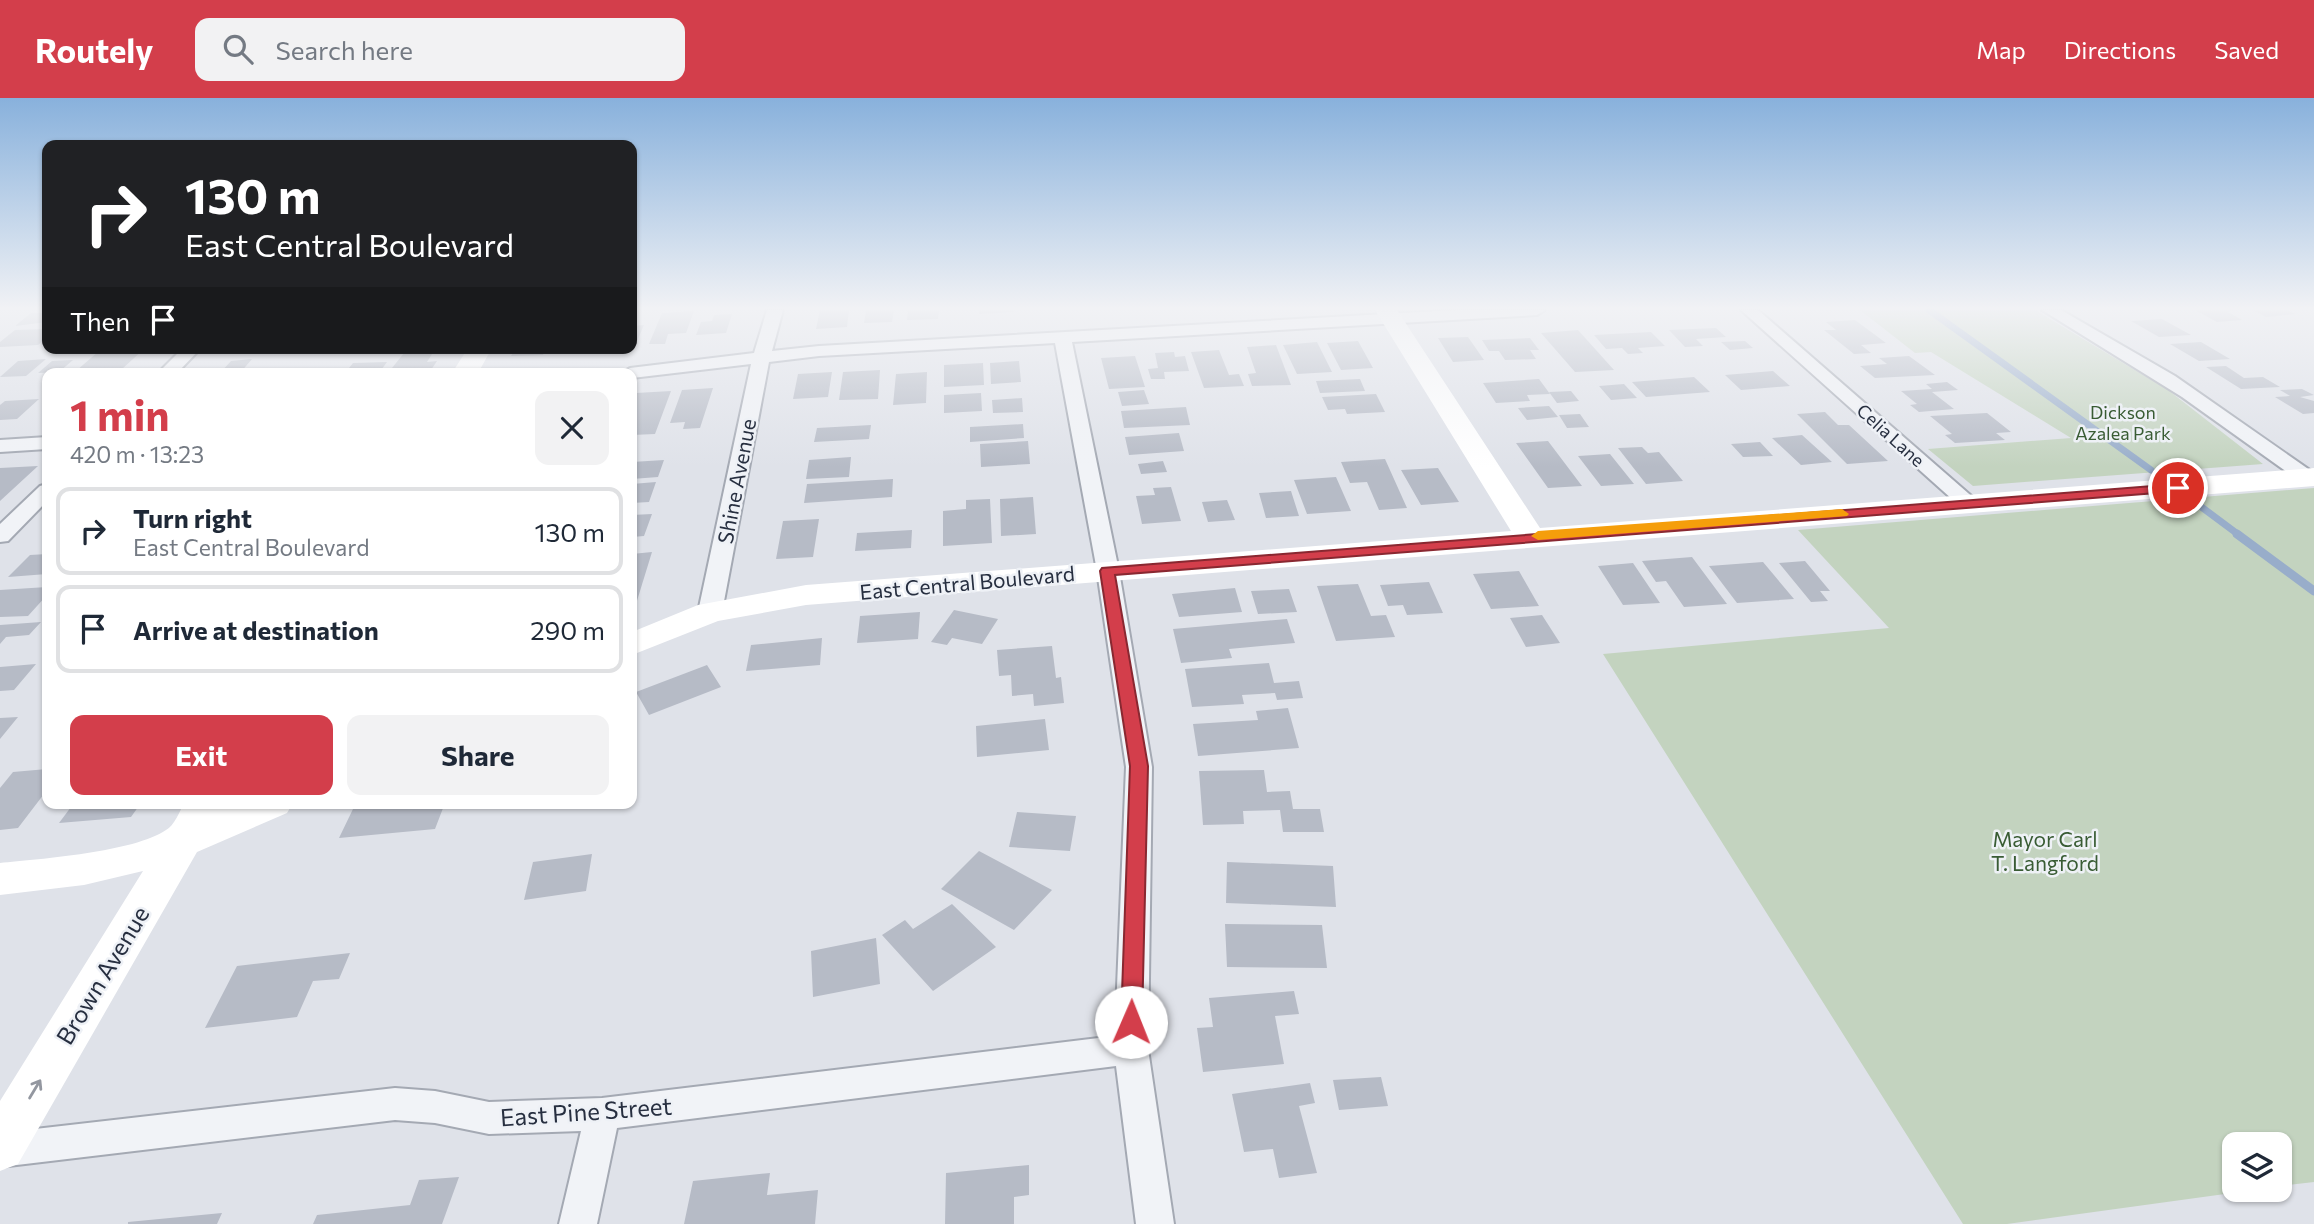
<!DOCTYPE html>
<html lang="en">
<head>
<meta charset="utf-8">
<style>
  body { margin:0; font-family:Commissioner,sans-serif; background:#f2f2f3; color:#1f2937; height:100vh; display:flex; flex-direction:column; font-size:26px; white-space:nowrap }
  * { box-sizing:border-box; margin:0 }
  p { font-size:23px; color:#747a83 }
  .icon { flex:none; width:38px; height:38px; fill:none; stroke:currentColor; stroke-width:2; stroke-linecap:round; stroke-linejoin:round }
  .map { position:relative; flex:1; overflow:hidden }
  .side { position:absolute; left:42px; top:270px; width:595px; height:441px; display:flex; flex-direction:column; background:#fff; border-radius:14px; box-shadow:0 2px 5px #0004 }
  .side>* { flex:none }
  .guide { position:absolute; left:42px; top:42px; width:595px; height:214px; border-radius:14px; box-shadow:0 2px 5px #0004; background:#202124; color:#fff; overflow:hidden }
  .controls { position:absolute; left:2222px; top:1034px; display:grid; gap:14px }
  .controls a { display:grid; place-items:center; width:70px; height:70px; border-radius:14px; background:#fff; box-shadow:0 2px 5px #0004; font-size:35px }
  .pin { position:absolute; display:grid; place-items:center; width:60px; height:60px; color:#fff; margin:-30px; border:4px solid #fff; border-radius:50%; box-shadow:0 2px 7px #0007 }
  .me { position:absolute; width:77px; margin:-38px; rotate:1deg; stroke-linejoin:round; filter:drop-shadow(0 0 5px #0008) }
  .turn { display:flex; align-items:center; gap:24px; height:147px; padding:0 28px; font-size:32px }
  .turn .icon { width:91px; height:91px; stroke-width:2.5 }
  .turn b { display:block; font-size:49px; line-height:60px }
  .then { display:flex; align-items:center; height:66px; padding:0 28px; background:#0003; gap:14px; font-size:26px }
  .round { display:grid; place-items:center; flex:none; width:74px; height:74px; border-radius:14px; background:#f2f2f3 }
  .summary { display:flex; align-items:center; justify-content:space-between; height:119px; padding:0 28px }
  h1 { font-size:42px; font-weight:700; line-height:52px; color:#d33e4b }
  .button { display:flex; gap:14px; margin-top:auto; padding:14px 28px }
  .button a { flex:1; height:80px; border-radius:14px; background:#d33e4b; color:#fff; font-size:28px; font-weight:700; line-height:80px; text-align:center }
  .button a+a { background:#f2f2f3; color:#1f2937 }
  ul { padding:0; list-style:none }
  li { display:flex; align-items:center; gap:21px; height:88px; margin:0 14px 10px; padding:0 14px; border:4px solid #e0e1e3; border-radius:14px }
  li div { flex:1 }
  li b { display:block; font-size:26px }
  li em { font-style:normal }
  header { display:flex; align-items:center; gap:42px; box-sizing:border-box; height:98px; padding:0 35px; background:#d33e4b; color:#fff }
  header strong { font-size:33px }
  nav { display:flex; gap:38px; margin-inline-start:auto; font-size:24px }
  .search { width:490px; height:63px; background:#f2f2f3; display:flex; align-items:center; gap:18px; box-sizing:border-box; padding:0 24px; border-radius:14px; color:#747a83; font-size:26px }
  .map>svg:first-child { display:block }
</style>
</head>
<body>
<header>
<strong>Routely</strong>
<div class="search"><svg class="icon" aria-label="search" viewBox="0 0 24 24"><circle cx="10" cy="10" r="6"/><path d="M15 15l6 6"/></svg>Search here</div>
<nav><a>Map</a><a>Directions</a><a>Saved</a></nav>
</header>
<div class="map">
<svg width="2314" height="1126" viewBox="0 0 2314 1126">
  <rect width="100%" height="100%" fill="#dfe2e9"/>
  <path fill="#c3d3bf" d="M1860 212H2035L2168 292 2263 366 1973 388 1928 351 2071 340 1931 254 1915 255Z
    M2314 390V1084L2280 1088V1046H2235V1092H2254L2007 1126H1963L1603 556 1889 530 1798 432Z"/>
  <g fill="none" stroke-linecap="round" stroke-linejoin="round">
    <path stroke="#98adca" stroke-width="7" d="M1929 212 2151 372
      M2188 399 2239 437"/>
    <path stroke="#98adca" stroke-width="9" d="M2237 436 2314 493"/>
  </g>
  <path fill="#b6bbc6" d="M820 212H849L847 229 816 231Z
    M866 212H894L892 224 864 225Z
    M908 212H939L938 221 907 222Z
    M979 212H1014V214L979 216Z
    M2195 212H2234L2228 214 2242 222 2217 224Z
    M2253 212H2286L2296 216 2266 219Z
    M694 213 686 235 668 236 665 246H649L662 215Z
    M31 215H47V224L15 228Z
    M732 216 726 235 696 237 701 224 712 223 714 217Z
    M2162 221 2191 237 2159 239 2131 223Z
    M1855 222 1886 245 1861 247 1871 255 1854 256 1824 232H1836L1826 224Z
    M644 227 634 250H632V228Z
    M1716 230 1726 239 1696 241 1703 248 1685 249 1669 232Z
    M47 231V239L38 247 0 249V244L15 232Z
    M1578 232 1614 272 1575 274 1541 235Z
    M1651 234 1665 248 1638 250 1643 255 1628 256 1622 250 1606 251 1594 237Z
    M1468 239 1484 262 1453 264 1438 240Z
    M1530 240 1539 252H1530L1536 261 1505 262 1499 253H1489L1482 242Z
    M1358 243 1373 270 1341 272 1327 245Z
    M1745 243 1753 250 1730 252 1721 244Z
    M1317 244 1332 274 1297 276 1283 247Z
    M2201 244 2230 261 2199 263 2170 246Z
    M1276 247 1291 287 1252 288 1248 276 1256 275 1247 249Z
    M516 250H547L543 257 511 258Z
    M144 251 122 271 76 273 99 253Z
    M1219 252 1229 277 1239 276 1244 288 1204 290 1191 254Z
    M434 253 427 264 437 263 431 272 388 275 404 255Z
    M1174 254 1175 259 1185 258 1189 273 1164 274 1165 281H1151L1148 271 1158 270 1155 255Z
    M1135 258 1145 289 1109 291 1101 260Z
    M1909 258 1935 277 1875 280 1860 268 1887 266 1879 260Z
    M46 261 26 278 0 279 18 263Z
    M252 261 240 275H220L231 263Z
    M73 262 59 274 38 275 52 263Z
    M1019 263 1021 284 991 286 990 265Z
    M387 264 379 275H345L353 265Z
    M983 265 984 287 944 289V267Z
    M2226 268 2244 280 2263 279 2280 289 2241 291 2206 269Z
    M880 272 878 301 839 302 843 274Z
    M1773 273 1790 288 1741 292 1725 277Z
    M832 274 828 299 793 301 798 276Z
    M927 274 926 305 893 307 896 276Z
    M1694 279 1710 294 1646 299 1632 284Z
    M1360 281 1365 293 1320 295 1316 283Z
    M1539 281 1550 296 1527 297 1530 303 1496 305 1483 285Z
    M1947 284 1958 292 1932 294 1954 311 1919 314 1910 307 1917 306 1901 293 1932 291 1926 286Z
    M1624 286 1637 300 1611 302 1599 288Z
    M713 290 700 330 683 331 685 324 670 325 682 292Z
    M2302 291 2314 297 2300 299 2314 303V315L2303 316 2275 299 2290 298 2280 292Z
    M1144 292 1149 306 1122 308 1118 294Z
    M671 293 655 336 632 337V305L636 295Z
    M1571 293 1579 303 1557 305 1549 294Z
    M981 295 982 313 944 315V297Z
    M1376 296 1385 314 1347 316 1345 311 1328 312 1322 299Z
    M1022 300 1023 314 993 315 992 302Z
    M39 301 17 321 0 322V307L5 303Z
    M1549 308 1558 319 1527 322 1518 310Z
    M1186 309 1190 327 1124 330 1121 313Z
    M1825 314 1838 327H1849L1888 363 1847 366 1797 316Z
    M1987 315 2011 334 1996 335 2005 342 1955 345 1945 337 1952 336 1930 318Z
    M1580 316 1589 329 1567 330 1559 317Z
    M1023 326 1024 340 970 344V329Z
    M871 327 869 341 814 344 817 330Z
    M1179 335 1184 353 1129 357 1125 339Z
    M1802 337 1832 364 1801 367 1772 340Z
    M1028 343 1030 366 981 369 980 346Z
    M1548 343 1582 388 1548 390 1516 345Z
    M1760 344 1773 358 1743 359 1731 346Z
    M1642 349 1648 355 1659 354 1683 383 1646 386 1618 350Z
    M1610 356 1634 386 1601 388 1578 358Z
    M851 359 849 379 806 381 809 362Z
    M1385 361 1407 410 1379 412 1367 384 1350 385 1341 364Z
    M664 362 658 379 632 381V364Z
    M1163 363 1167 374 1141 376 1138 366Z
    M38 368 0 403V370Z
    M1438 370 1459 404 1421 407 1401 372Z
    M1336 379 1351 413 1307 416 1294 382Z
    M893 381 892 399 804 405 807 386Z
    M656 384 649 404 632 405V386Z
    M1171 389 1181 423 1142 426 1136 398 1155 397 1153 390Z
    M1291 393 1299 418 1266 420 1259 395Z
    M1033 399 1036 436 1001 438 1000 401Z
    M990 401 992 445 943 448V413L966 411V402Z
    M1227 402 1235 422 1208 424 1202 404Z
    M652 416 644 438 632 439V417Z
    M819 421 813 459 776 461 783 423Z
    M912 432 911 450 855 453 857 435Z
    M652 454 636 506 632 507V456Z
    M47 456V476L8 479 30 457Z
    M1692 459 1727 506 1684 509 1666 483 1656 484 1642 463Z
    M1805 463 1830 493H1820L1828 503 1811 504 1779 465Z
    M1763 464 1794 501 1737 505 1709 468Z
    M1633 465 1660 505 1623 507 1598 468Z
    M1519 473 1539 508 1491 511 1473 476Z
    M1429 484 1443 515 1407 517 1403 507 1388 508 1380 487Z
    M1358 486 1371 518 1386 517 1395 539 1336 543 1317 488Z
    M47 489V497L28 518 0 519V492Z
    M1235 490 1242 514 1179 519 1172 496Z
    M1289 491 1297 514 1258 516 1251 493Z
    M954 512 998 521 982 546 952 540 947 547 931 544Z
    M920 514 918 541 857 545 860 518Z
    M1542 517 1560 545 1526 549 1510 520Z
    M1287 521 1295 545 1229 551 1232 560 1181 565 1173 531Z
    M41 524 29 537 6 539 0 546V527Z
    M822 540 820 567 746 573 751 547Z
    M1052 548 1056 580 1061 579 1064 605 1034 608 1033 596 1012 598 1011 577 999 578 997 552Z
    M1269 565 1274 585 1299 583 1303 600 1277 602 1275 595 1242 597 1244 606 1192 609 1185 571Z
    M36 566 14 592 0 593V569Z
    M707 567 721 589 649 617 636 594Z
    M1288 610 1299 650 1198 658 1193 626 1258 622 1256 613Z
    M18 619 0 641V620Z
    M1045 621 1049 652 977 659 976 628Z
    M47 671V692L18 730 0 732V690L13 674Z
    M1264 672 1267 694 1290 693 1293 711H1320L1324 734H1283L1280 712 1243 713 1244 726 1203 727 1199 673Z
    M74 705H141L131 719 59 725Z
    M394 705H445L435 731 339 740 353 711Z
    M1017 714 1076 718 1070 753 1009 749Z
    M979 753 1052 792 1014 832 941 791Z
    M592 756 586 793 524 802 533 764Z
    M1227 764 1333 768 1336 809 1226 805Z
    M952 806 996 849 933 893 882 837 905 822 913 831Z
    M1225 826 1322 827 1327 870 1227 869Z
    M876 840 880 886 813 899 811 853Z
    M350 855 339 881 313 883 297 919 205 930 237 868Z
    M1294 893 1299 916 1275 918 1284 966 1203 974 1197 930 1213 929 1209 900Z
    M1381 979 1388 1008 1339 1012 1333 982Z
    M1310 985 1315 1005 1299 1008 1317 1075 1279 1080 1273 1051 1244 1054 1232 996Z
    M1029 1067V1097L1014 1099V1126H945L946 1075Z
    M770 1075 767 1097 818 1092 815 1126H684L693 1083Z
    M459 1079 442 1126H313L317 1117 410 1107 419 1082Z
    M222 1115 217 1126H128V1124Z"/>
  <g fill="none" stroke-linecap="round" stroke-linejoin="round">
    <defs>
      <path id="street" d="M767 212H783L772 253 819 248 1456 212H1545L1537 217 1072 244 1119 473 1152 669 1148 951 1174 1126H1136L1116 968 617 1030 597 1126H559L581 1033 489 1036 435 1025 395 1022 0 1069V1035L395 990 435 993 489 1004 602 1000 1115 938 1126 669 1097 473 1055 245 819 258 769 264 722 514 718 519H702L698 514 751 266 632 280V275H621L630 270 754 255Z
        M1741 212H1758L1976 402 1979 406 1976 410H1962Z
        M2042 212H2061L2175 278 2314 375V385L2301 384 2182 299Z
        M183 250H201L177 275H158Z
        M47 339V351L0 354V342Z
        M47 386V403L8 443 0 444V426L40 388Z"/>
    </defs>
    <use href="#street" stroke="#a4a9b3" stroke-width="4"/>
    <use href="#street" fill="#f1f3f7" fill-rule="evenodd"/>
    <path fill="#fff" fill-rule="evenodd" d="M1375 212H1397L1540 430 2314 370V388L806 507 718 523 632 557V534L698 507 806 487 1511 433Z
      M468 250H492L478 275H452Z
      M184 705H225L222 710 234 705H293L287 715 197 754 18 1066 0 1073V1003L143 773 84 787 0 797V765C40 761 134 754 166 732 174 728 180 713 184 705Z"/>
  </g>
  <defs><path id="oneway-shaft" d="M-6 0H5M1.5-3L5.5 0L1.5 3" fill="none" stroke-width="1.6" stroke-linecap="round" stroke-linejoin="round" transform="scale(1.75)"/></defs>
  <use stroke="#9397a0" href="#oneway-shaft" transform="translate(35 991) rotate(-59)"/>
  <linearGradient id="sky" x2="0" y2="1"><stop stop-color="#88b1dc"/><stop offset="0.57" stop-color="#f1f2f5"/><stop offset="1" stop-color="#f1f2f5" stop-opacity="0"/></linearGradient>
  <rect width="2314" height="369" fill="url(#sky)"/>
  <path fill="#d33e4b" stroke="#892831" stroke-width="2" d="M2178 386 2184 390 2182 393 1115 477 1148 668 1142 924 1139 931 1131 933 1124 931 1121 924 1130 668 1100 473 1102 470Z"/>
  <path fill="#f59e0b" d="M1842 411 1849 416 1847 418 1538 442 1531 438 1538 433Z"/>
  <g text-anchor="middle" dominant-baseline="central" stroke-width="5" stroke-linejoin="round" paint-order="stroke">
    <g font-size="18" fill="#395c34" stroke="#eef1f6">
      <text x="2123" y="314">Dickson<tspan x="2123" dy="21">Azalea Park</tspan></text>
    </g>
    <g font-size="18" fill="#272f40" stroke="#eef1f6">
      <text transform="translate(1891 337) rotate(42)">Celia Lane</text>
    </g>
    <g font-size="21" fill="#272f40" stroke="#eef1f6">
      <text transform="translate(736 383) rotate(-79)">Shine Avenue</text>
      <text transform="translate(967 484) rotate(-5)">East Central Boulevard</text>
    </g>
    <g font-size="21" fill="#395c34" stroke="#eef1f6">
      <text x="2045" y="740">Mayor Carl<tspan x="2045" dy="24">T. Langford</tspan></text>
    </g>
    <g font-size="24" fill="#272f40" stroke="#eef1f6">
      <text transform="translate(102 877) rotate(-59)">Brown Avenue</text>
      <text transform="translate(586 1013) rotate(-4)">East Pine Street</text>
    </g>
  </g>
</svg>
<div class="controls">
<a><svg class="icon" aria-label="layers" viewBox="0 0 24 24"><path d="M12 4l9 5-9 5-9-5zM3 14l9 5 9-5"/></svg></a>
</div>
<div class="pin" style="left:2178px;top:390px;background:#d93025"><svg class="icon" aria-label="arrive" viewBox="0 0 24 24"><path d="M6 21V4h12l-3 4 3 4H6"/></svg></div>
<svg class="me" style="left:1131px;top:924px" viewBox="-20 -20 40 40"><circle r="19" fill="#fff"/><path d="M0-13L10 11 0 6-10 11z" fill="#d33e4b"/></svg>
<div class="guide">
<div class="turn"><svg class="icon" aria-label="right" viewBox="0 0 24 24"><path d="M7 20v-9h11M14 6l5 5-5 5"/></svg><div><b>130 m</b>East Central Boulevard</div></div>
<div class="then">Then<svg class="icon" aria-label="arrive" viewBox="0 0 24 24"><path d="M6 21V4h12l-3 4 3 4H6"/></svg></div>
</div>
<section class="side">
<div class="summary"><div><h1>1 min</h1><p>420 m · 13:23</p></div><a class="round"><svg class="icon" aria-label="close" viewBox="0 0 24 24"><path d="M6 6l12 12M18 6L6 18"/></svg></a></div>
<ul>
<li><svg class="icon" aria-label="right" viewBox="0 0 24 24"><path d="M7 20v-9h11M14 6l5 5-5 5"/></svg><div><b>Turn right</b><p>East Central Boulevard</p></div><em>130 m</em></li>
<li><svg class="icon" aria-label="arrive" viewBox="0 0 24 24"><path d="M6 21V4h12l-3 4 3 4H6"/></svg><div><b>Arrive at destination</b></div><em>290 m</em></li>
</ul>
<div class="button"><a>Exit</a><a>Share</a></div>
</section>
</div>
</body>
</html>
